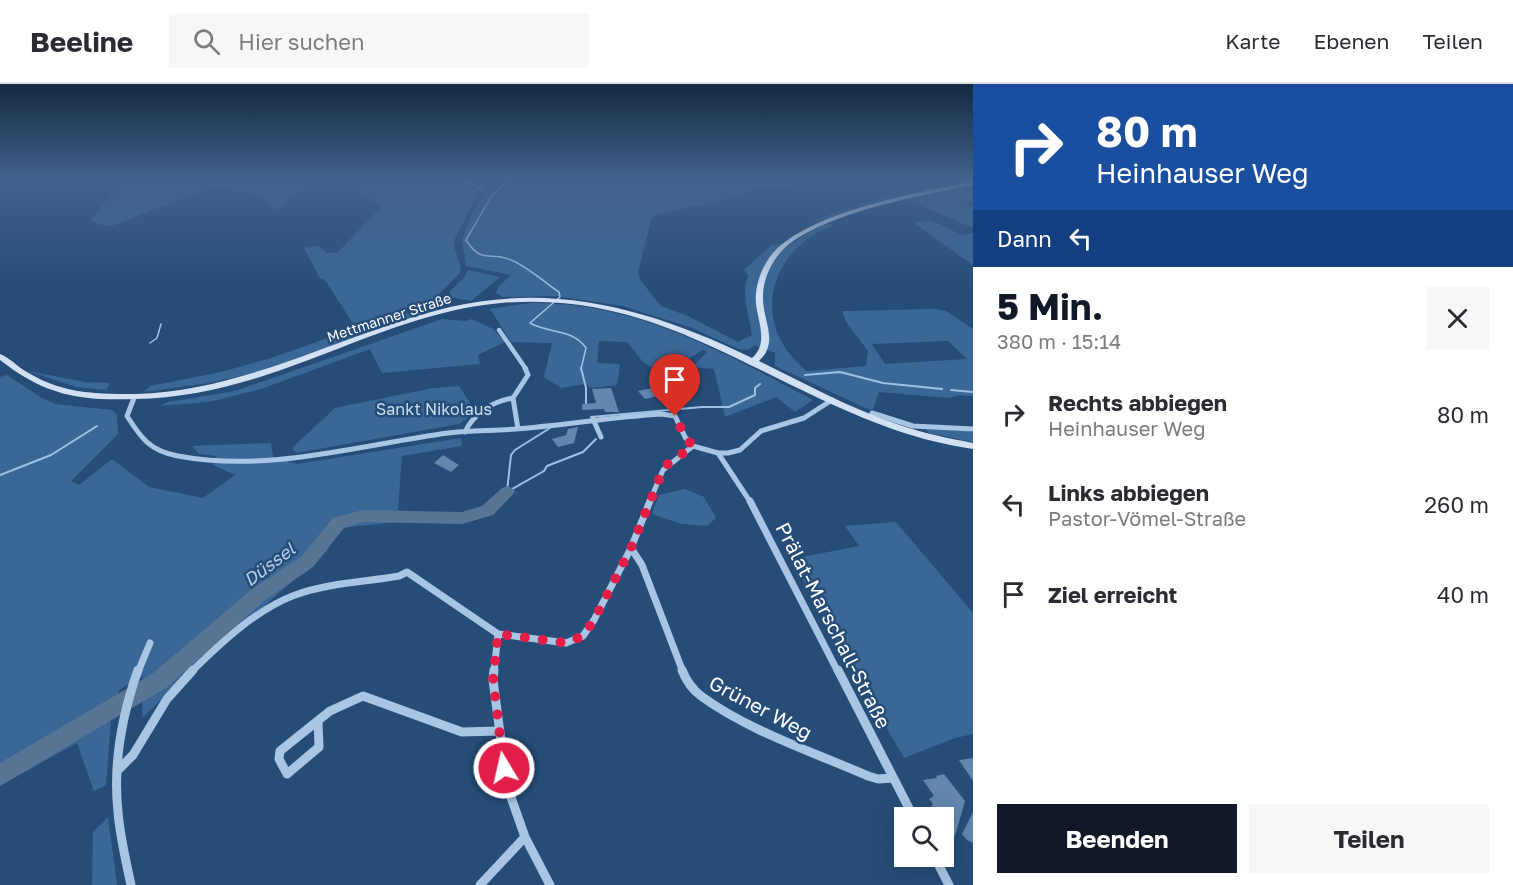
<!DOCTYPE html>
<html lang="de">
<head>
<meta charset="utf-8">
<style>
  body { margin:0; font-family:"Golos Text",sans-serif; background:#f7f7f7; color:#2b2b33; height:100vh; display:flex; flex-direction:column; font-size:22px; white-space:nowrap }
  * { box-sizing:border-box; margin:0 }
  p { font-size:20px; color:#7c7c81 }
  .icon { flex:none; width:33px; height:33px; fill:none; stroke:currentColor; stroke-width:2; stroke-linecap:round; stroke-linejoin:round }
  .map { position:relative; flex:1; overflow:hidden }
  .sheet { display:flex; flex-direction:column; background:#fff; width:540px }
  .sheet>* { flex:none }
  .hud { background:#1a4fa0; color:#fff; overflow:hidden }
  .fabs { position:absolute; left:894px; top:723px; display:grid; gap:12px }
  .fabs a { display:grid; place-items:center; width:60px; height:60px; border-radius:0px; background:#fff; box-shadow:0 6px 24px #0002; font-size:30px }
  .pin { position:absolute; display:grid; place-items:center; width:51px; height:51px; color:#fff; margin:-62px -26px; border-radius:50% 50% 50% 0; rotate:-45deg; box-shadow:0 0 6px #0007 }
  .pin .icon { rotate:45deg }
  .me { position:absolute; width:66px; margin:-33px; rotate:351deg; stroke-linejoin:round; filter:drop-shadow(0 0 4px #0008) }
  .turn { display:flex; align-items:center; gap:21px; height:126px; padding:0 24px; font-size:27px }
  .turn .icon { width:78px; height:78px; stroke-width:2.5 }
  .turn b { display:block; font-size:42px; line-height:51px }
  .then { display:flex; align-items:center; height:57px; padding:0 24px; background:#0003; gap:12px; font-size:22px }
  .round { display:grid; place-items:center; flex:none; width:63px; height:63px; border-radius:0px; background:#f7f7f7 }
  .head { display:flex; align-items:center; justify-content:space-between; height:102px; padding:0 24px }
  h1 { font-size:36px; font-weight:700; line-height:45px; color:#111827 }
  .cta { display:flex; gap:12px; margin-top:auto; padding:12px 24px }
  .cta a { flex:1; height:69px; border-radius:0px; background:#111827; color:#fff; font-size:24px; font-weight:700; line-height:69px; text-align:center }
  .cta a+a { background:#f7f7f7; color:#2b2b33 }
  ul { padding:0; list-style:none }
  li { display:flex; align-items:center; gap:18px; height:90px; padding:0 24px }
  li div { flex:1 }
  li b { display:block; font-size:22px }
  li em { font-style:normal }
  header { display:flex; align-items:center; gap:36px; box-sizing:border-box; height:84px; padding:0 30px; background:#fff; border-bottom:2px solid #e1e1e2 }
  header strong { font-size:28px }
  nav { display:flex; gap:33px; margin-inline-start:auto; font-size:21px }
  .search { width:420px; height:54px; background:#f7f7f7; display:flex; align-items:center; gap:15px; box-sizing:border-box; padding:0 21px; border-radius:0px; color:#7c7c81; font-size:22px }
  main { display:flex; flex:1; min-height:0 }
  .map>svg:first-child { display:block }
</style>
</head>
<body>
<header>
<strong>Beeline</strong>
<div class="search"><svg class="icon" aria-label="search" viewBox="0 0 24 24"><circle cx="10" cy="10" r="6"/><path d="M15 15l6 6"/></svg>Hier suchen</div>
<nav><a>Karte</a><a>Ebenen</a><a>Teilen</a></nav>
</header>
<main>
<div class="map">
<svg width="973" height="801" viewBox="0 0 973 801">
  <rect width="100%" height="100%" fill="#264d78"/>
  <path fill="#3a6796" fill-rule="evenodd" d="M121 95H299L305 104 277 127 258 111 213 103 114 141C106 143 98 141 91 135L122 98H136Z
    M338 95H500L478 111 455 154 454 163 461 184 460 189 439 210 444 216 442 222 435 224 438 226 250 290 209 299 144 308 150 302 221 288 271 274 356 244 325 196 320 194 304 164 319 162 327 169 338 168 382 122Z
    M504 95 629 97 631 95H836L825 99 757 105 730 115 658 130 652 133 638 188 641 197 661 222 688 232 738 258 752 251C749 231 741 211 748 192L744 186 772 161 795 158 811 147 827 140 834 141C767 165 749 242 807 287L866 282 868 267 846 238 842 227 936 225 946 227 973 245V312L959 311 948 314 879 308 873 325 870 326 775 282V269L754 261 749 266 738 265 692 244 623 222 556 212 503 213 496 209 498 203 511 191 466 182 462 156 472 130 484 109ZM948 257 967 275 885 280 872 260Z
    M933 102 939 104 881 118 817 137 814 136 876 115Z
    M961 103 973 109V117L966 120 973 123V144L908 116Z
    M931 136 962 151 973 149V181L914 139Z
    M468 186 500 193 471 217 449 213 450 207 463 195Z
    M531 219C638 218 722 268 813 316L795 328 776 313 725 333 714 285 692 283 707 268 703 266 683 278 675 275 659 288 643 278 627 258 599 257 597 279 620 280 617 301 591 304 586 300 561 304 544 293 552 259 511 258 490 225Z
    M442 235 465 237 472 235 493 245 505 258 478 271 480 280 382 289 370 265 261 305 209 318 159 322 168 318 235 307Z
    M28 287 85 298 110 299 106 306 76 303Z
    M7 291 42 314 55 320 112 326 117 331 118 350 71 397 79 401 112 375 149 403 203 414 235 391 213 381 217 372 199 370 192 362 271 359 273 373 297 380 461 354 462 362 402 372 397 438 341 444 327 467 210 569 142 634 143 592 119 606 111 636 106 701 94 707 77 659 0 702V293Z
    M459 302 476 328 459 340 296 369 292 364 335 324 433 304Z
    M927 345 969 347 973 349V358L928 349Z
    M685 405 704 413 716 434 707 442 681 440 652 430 659 411Z
    M896 438 973 529V650L955 654 904 674 826 539 792 475 859 462 845 442Z
    M108 733 117 801H92L93 748Z"/>
  <g fill="none" stroke-linecap="round" stroke-linejoin="round">
    <path stroke="#9dc1e4" stroke-width="1.5" d="M461 95 481 105
      M510 95 491 113 466 156C483 182 490 166 511 176 528 183 544 198 559 208L560 213 530 239C549 250 572 244 586 264L581 285
      M150 259 157 254 161 240"/>
    <path stroke="#9dc1e4" stroke-width="2" d="M581 284 586 304V320
      M805 291 840 288 883 299 942 305
      M951 306 973 308
      M591 333 702 323H729L755 311V304L760 300
      M0 391 51 371 97 342
      M507 407 511 371 515 366 550 344
      M507 408 544 387 547 382 583 368 596 355"/>
    <path fill="#587595" fill-rule="evenodd" d="M507 402 512 404 515 408 493 431 462 440 363 438 344 444 313 483 264 517 166 604 0 702V679L152 590 252 505 301 473 333 434 363 426 462 428 482 422 502 404Z"/>
  </g>
  <path fill="#6286ac" d="M658 303 665 310 645 315 638 307Z
    M611 304 619 328H605L604 325 582 326V320L596 319 592 305Z
    M578 343 574 359 558 363 552 355 566 351 568 345Z
    M443 371 459 381 451 388 434 379Z
    M973 674V697L959 676Z
    M944 690 965 717 955 752 944 741V734L931 723 933 720 929 715 934 712 923 696 937 694 936 692Z
    M973 728V759L967 756 962 750Z"/>
  <g fill="none" stroke-linecap="round" stroke-linejoin="round">
    <path stroke="#a8c5e3" stroke-width="4.5" d="M499 246 526 285"/>
    <path stroke="#a8c5e3" stroke-width="5" d="M134 314 127 332C141 354 150 367 178 372 268 389 359 361 448 349 471 346 494 347 516 345 565 341 613 333 661 330L675 332 685 353 693 362 718 369H728L740 366 761 347 804 334 832 316
      M513 314 528 291 525 284
      M513 314 518 345
      M872 329 913 342 973 345
      M593 335 601 353
      M465 348C473 330 493 317 513 314
      M718 369 751 419
      M649 419 663 386 693 362"/>
    <path stroke="#a8c5e3" stroke-width="7" d="M750 417 838 588
      M631 464 642 481 683 588
      M138 588 150 559
      M191 588C221 559 255 526 295 511 327 499 365 498 399 492L407 488 498 550 566 559 583 552 594 536 631 464 650 417
      M494 588 498 550"/>
    <path stroke="#a8c5e3" stroke-width="9" d="M494 586 493 596 507 702 525 753 550 801
      M682 586C686 596 693 606 701 612 747 646 815 669 868 692L878 695 893 694
      M838 586 914 734
      M318 638 319 663 287 690 279 675 280 667 330 627 363 612 462 648 499 647
      M118 686 133 671 167 615 193 586
      M934 772 949 801
      M131 801C126 777 120 753 118 728 113 681 122 631 138 586
      M480 801 525 753"/>
    <path fill="#d1e1f3" fill-rule="evenodd" d="M973 97V101C919 112 833 127 789 160 774 172 763 193 763 212 762 237 780 257 759 277 804 299 849 324 897 340 922 349 947 354 973 359V365C941 360 909 352 879 340 747 290 652 206 501 219 419 226 343 266 266 291 223 305 180 314 135 315 78 317 45 311 0 276V270C8 273 15 280 22 285 36 294 51 301 68 305 90 310 113 310 136 310 247 307 343 249 450 223 558 198 655 227 752 274 772 256 753 231 756 209 758 189 769 169 785 158 830 124 918 109 973 97Z"/>
  </g>
  <linearGradient id="sky" x2="0" y2="1"><stop stop-color="#152a42"/><stop offset="0.46" stop-color="#41628b"/><stop offset="1" stop-color="#41628b" stop-opacity="0"/></linearGradient>
  <rect width="973" height="207" fill="url(#sky)"/>
  <g fill="none" stroke-linecap="round" stroke-linejoin="round">
    <path stroke="#e11d48" stroke-width="10" stroke-dasharray="0 18" d="M504 684 493 596 498 550 566 559 583 552 594 536 631 464 663 386 668 380 693 362 685 353 675 332"/>
  </g>
  <g text-anchor="middle" dominant-baseline="central" stroke-width="5" stroke-linejoin="round" paint-order="stroke">
    <g font-size="14" fill="#fff" stroke="#264d78">
      <text transform="translate(389 233) rotate(-18)">Mettmanner Straße</text>
    </g>
    <g font-size="16" fill="#cbdef3" stroke="#264d78">
      <text x="434" y="325">Sankt Nikolaus</text>
    </g>
    <g font-size="18" font-style="italic" fill="#b3cfeb" stroke="#264d78">
      <text transform="translate(269 480) rotate(-37)">Düssel</text>
    </g>
    <g font-size="20" fill="#fff" stroke="#264d78">
      <text transform="translate(834 541) rotate(63)">Prälat-Marschall-Straße</text>
      <text transform="translate(761 623) rotate(28)">Grüner Weg</text>
    </g>
  </g>
</svg>
<div class="fabs">
<a><svg class="icon" aria-label="search" viewBox="0 0 24 24"><circle cx="10" cy="10" r="6"/><path d="M15 15l6 6"/></svg></a>
</div>
<div class="pin" style="left:675px;top:332px;background:#d93025"><svg class="icon" aria-label="arrive" viewBox="0 0 24 24"><path d="M6 21V4h12l-3 4 3 4H6"/></svg></div>
<svg class="me" style="left:504px;top:684px" viewBox="-20 -20 40 40"><circle r="17" fill="#e11d48" stroke="#fff" stroke-width="3"/><path d="M0-11L8 9 0 5-8 9z" fill="#fff"/></svg>
</div>
<section class="sheet">
<div class="hud">
<div class="turn"><svg class="icon" aria-label="right" viewBox="0 0 24 24"><path d="M7 20v-9h11M14 6l5 5-5 5"/></svg><div><b>80 m</b>Heinhauser Weg</div></div>
<div class="then">Dann<svg class="icon" aria-label="left" viewBox="0 0 24 24"><path d="M17 20v-9H6M10 6l-5 5 5 5"/></svg></div>
</div>
<div class="head"><div><h1>5 Min.</h1><p>380 m · 15:14</p></div><a class="round"><svg class="icon" aria-label="close" viewBox="0 0 24 24"><path d="M6 6l12 12M18 6L6 18"/></svg></a></div>
<ul>
<li><svg class="icon" aria-label="right" viewBox="0 0 24 24"><path d="M7 20v-9h11M14 6l5 5-5 5"/></svg><div><b>Rechts abbiegen</b><p>Heinhauser Weg</p></div><em>80 m</em></li>
<li><svg class="icon" aria-label="left" viewBox="0 0 24 24"><path d="M17 20v-9H6M10 6l-5 5 5 5"/></svg><div><b>Links abbiegen</b><p>Pastor-Vömel-Straße</p></div><em>260 m</em></li>
<li><svg class="icon" aria-label="arrive" viewBox="0 0 24 24"><path d="M6 21V4h12l-3 4 3 4H6"/></svg><div><b>Ziel erreicht</b></div><em>40 m</em></li>
</ul>
<div class="cta"><a>Beenden</a><a>Teilen</a></div>
</section>
</main>
</body>
</html>
